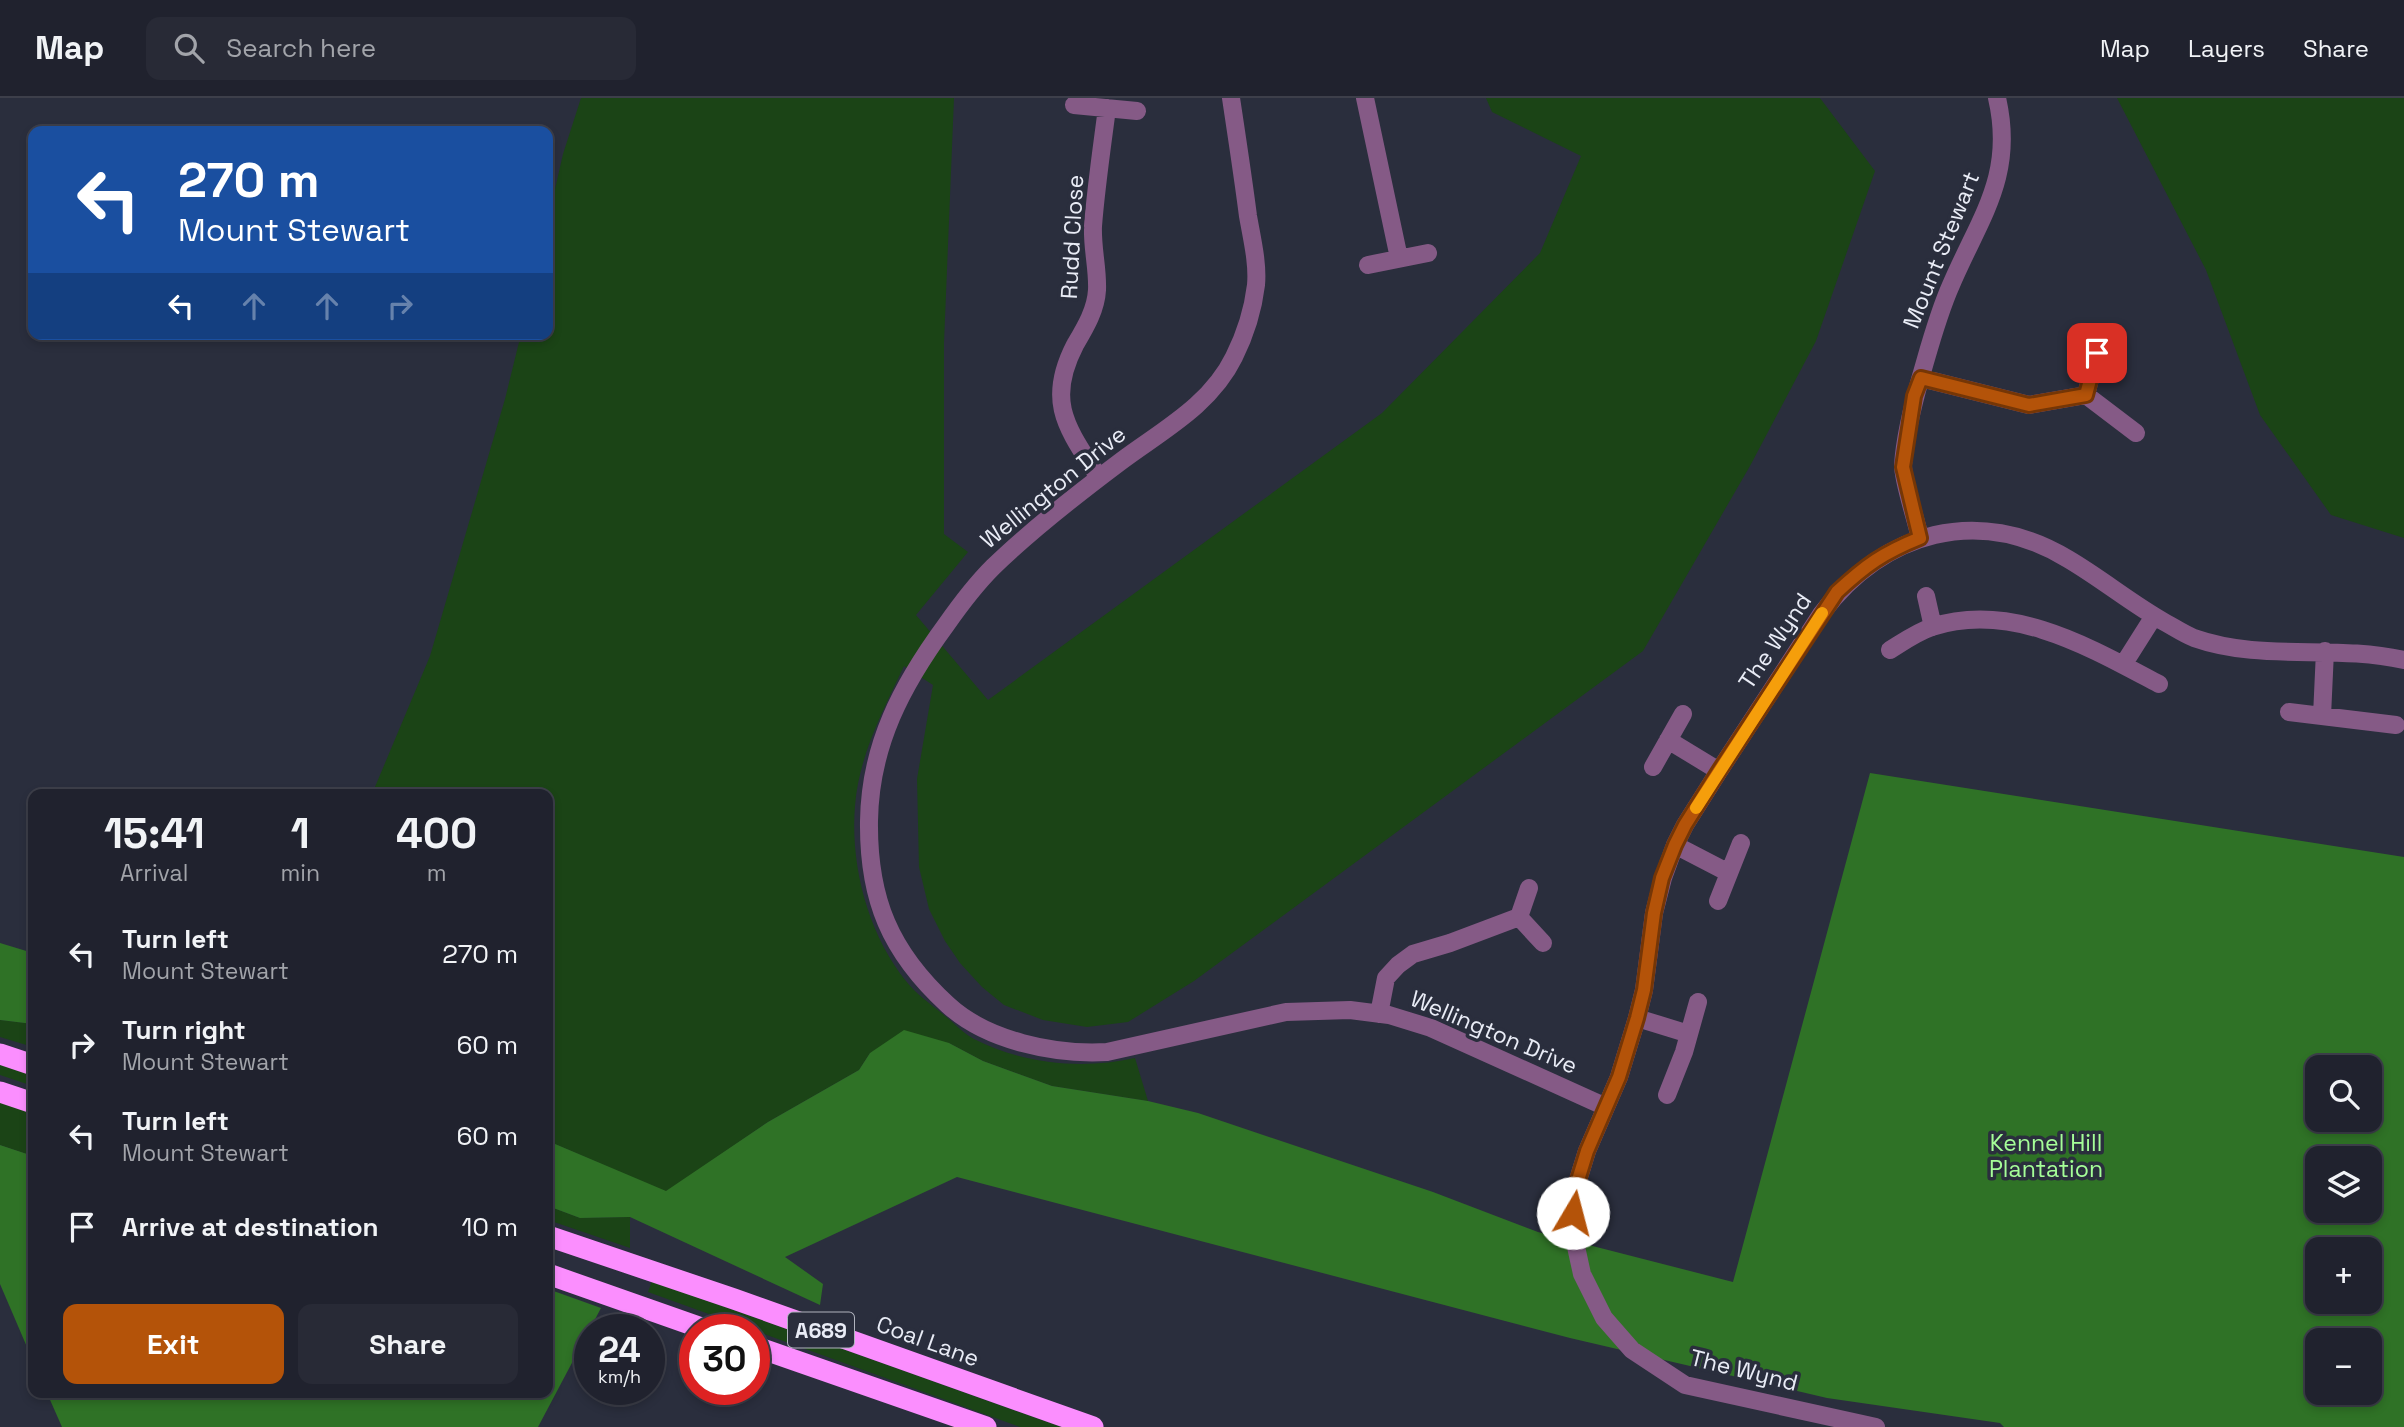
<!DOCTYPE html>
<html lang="en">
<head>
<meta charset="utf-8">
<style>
  body { margin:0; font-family:"Space Grotesk",sans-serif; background:#282a36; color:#f1f3f6; height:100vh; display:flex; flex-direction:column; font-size:26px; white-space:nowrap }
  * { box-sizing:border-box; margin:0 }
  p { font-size:23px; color:#a2a4aa }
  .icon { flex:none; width:38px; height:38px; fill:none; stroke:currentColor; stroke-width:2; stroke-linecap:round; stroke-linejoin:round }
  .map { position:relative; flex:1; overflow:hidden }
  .side { position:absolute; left:28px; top:691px; width:525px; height:609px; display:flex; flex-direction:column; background:#20222e; border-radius:14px; box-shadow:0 4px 10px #0003,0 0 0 2px #3d3f4a }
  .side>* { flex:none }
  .hud { position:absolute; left:28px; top:28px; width:525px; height:214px; border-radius:14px; box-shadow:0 4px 10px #0003,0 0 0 2px #3d3f4a; background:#1a4fa0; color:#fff; overflow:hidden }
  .controls { position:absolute; left:2305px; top:957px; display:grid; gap:14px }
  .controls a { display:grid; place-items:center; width:77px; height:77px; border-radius:14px; background:#20222e; box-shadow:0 4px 10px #0003,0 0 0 2px #3d3f4a; font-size:35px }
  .speed { position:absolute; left:574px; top:1216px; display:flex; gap:14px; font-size:35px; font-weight:700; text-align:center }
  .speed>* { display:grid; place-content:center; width:91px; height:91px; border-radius:50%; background:#20222e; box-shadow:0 4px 10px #0003,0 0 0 2px #3d3f4a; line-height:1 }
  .speed small { font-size:18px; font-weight:400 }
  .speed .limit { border:10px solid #d22; background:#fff; color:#111 }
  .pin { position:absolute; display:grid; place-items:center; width:60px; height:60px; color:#fff; margin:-30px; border-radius:14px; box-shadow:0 4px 10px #0006 }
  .me { position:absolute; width:77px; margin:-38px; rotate:8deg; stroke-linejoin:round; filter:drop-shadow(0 0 5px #0008) }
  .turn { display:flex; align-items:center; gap:24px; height:147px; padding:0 35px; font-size:32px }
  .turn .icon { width:91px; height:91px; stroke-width:2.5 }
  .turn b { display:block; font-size:49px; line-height:60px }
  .lanes { display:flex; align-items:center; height:66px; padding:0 35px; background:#0003; justify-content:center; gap:35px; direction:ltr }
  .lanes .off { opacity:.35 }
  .eta { display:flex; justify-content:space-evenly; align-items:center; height:119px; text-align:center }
  .eta b { font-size:42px; font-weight:600; line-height:49px }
  .action { display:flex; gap:14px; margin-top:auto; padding:14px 35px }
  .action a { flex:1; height:80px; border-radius:14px; background:#b45309; color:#fff; font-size:28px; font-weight:600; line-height:80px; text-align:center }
  .action a+a { background:#282a36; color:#f1f3f6 }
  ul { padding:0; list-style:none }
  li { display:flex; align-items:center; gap:21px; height:91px; padding:0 35px }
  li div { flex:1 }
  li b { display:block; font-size:26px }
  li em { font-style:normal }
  header { display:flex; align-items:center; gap:42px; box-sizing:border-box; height:98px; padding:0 35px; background:#20222e; border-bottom:2px solid #3d3f4a }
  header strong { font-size:33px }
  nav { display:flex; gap:38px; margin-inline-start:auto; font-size:24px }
  .search { width:490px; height:63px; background:#282a36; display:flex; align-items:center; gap:18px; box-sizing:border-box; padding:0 24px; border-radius:14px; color:#a2a4aa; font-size:26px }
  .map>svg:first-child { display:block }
</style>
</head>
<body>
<header>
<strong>Map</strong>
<div class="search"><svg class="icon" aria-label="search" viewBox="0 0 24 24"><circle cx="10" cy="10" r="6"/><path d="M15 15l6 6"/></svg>Search here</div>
<nav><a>Map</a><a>Layers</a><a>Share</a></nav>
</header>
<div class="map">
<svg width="2404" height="1329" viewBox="0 0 2404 1329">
  <rect width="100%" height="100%" fill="#2a2e3d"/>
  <path fill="#1b4416" d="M581 0H954L944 245V436L968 454 916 517 988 602 1382 315 1540 155 1581 58 1492 14 1486 0H1820L1875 73 1816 243 1750 368 1643 553 1194 883 1128 924 1087 929 1043 922 1004 907 982 889 960 865 945 843 929 811 919 769 917 681 933 587 904 568C883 613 859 657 855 708 850 767 868 836 906 883 916 896 932 907 945 918 954 925 964 936 974 941 1023 966 1082 972 1135 960L1148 1003 1052 988 983 963 949 945 870 955 859 972 768 1024 666 1094 548 1043V696H372L430 558 505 301 521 236H548V122L563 56Z
    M2117 0H2404V440L2331 417 2260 317 2206 172Z
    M0 922 33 926V949L0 939Z
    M0 959 33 971V988L0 977Z
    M0 1002 33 1013V1058L0 1047Z
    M548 1108 580 1120 630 1119V1150L548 1122Z
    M652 1183 1061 1329H1020L648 1194Z"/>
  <path fill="#2f7226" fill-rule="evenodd" d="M1870 675 2404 759V1329H2004L2000 1325 1827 1300 1570 1240 957 1079 785 1159 823 1186 820 1207 630 1119 580 1120 548 1108V1043L666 1093 768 1024 859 972 870 955 904 932 949 945 983 963 1052 988 1148 1003 1198 1015 1433 1094 1538 1134 1733 1184ZM2317 970H2370V1022H2317ZM2317 1060H2370V1113H2317ZM2317 1152H2370V1204H2317ZM2317 1242H2370V1295H2317Z
    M0 845 33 855V926L0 922Z
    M0 1047 33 1058V1263L0 1186Z
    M548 1191 601 1210 538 1329H62L47 1295H548Z"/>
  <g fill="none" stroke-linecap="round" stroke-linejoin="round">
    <path stroke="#855a86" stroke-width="18" d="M1231 0C1237 40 1243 79 1248 118 1252 141 1258 165 1256 187 1253 212 1245 237 1234 259 1210 308 1161 333 1120 364 1076 397 1032 431 993 469 976 486 960 507 946 527 902 587 870 647 869 723 868 801 890 854 948 907 987 943 1055 957 1107 954L1286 914 1350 912 1389 917 1431 930 1606 1009
      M1365 0 1399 160
      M1074 7 1137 13
      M1368 167 1428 155
      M1921 280 2029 307 2086 297 2136 335
      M2086 297 2102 234
      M1099 380C1068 331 1045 305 1075 247 1085 230 1096 212 1097 192 1098 171 1092 150 1093 128 1096 89 1102 49 1107 10
      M1920 440C1916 421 1903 384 1903 367 1905 337 1913 306 1921 278 1930 247 1938 216 1951 187 1980 119 2015 78 1997 0
      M1926 498 1933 529
      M1890 552C1903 544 1917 534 1932 529 2012 503 2091 550 2159 586
      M2123 567 2154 518
      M2289 614 2396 627
      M2322 618 2325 553
      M1668 642 1719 673
      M1653 669 1683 616
      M1675 747 1729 775
      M1529 790 1519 819 1543 845
      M1718 803 1741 745
      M1379 916 1386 880 1398 867 1413 856 1450 845 1519 819
      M1637 920 1689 936
      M1667 997 1684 954 1698 904
      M1876 1329 1685 1287 1632 1252 1604 1220 1582 1176 1573 1135 1574 1095 1587 1053 1619 979 1637 920 1644 892 1654 815 1663 780 1675 747 1685 727 1719 673 1822 515C1883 433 1979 407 2068 461 2102 481 2132 506 2166 525 2175 530 2184 536 2194 540 2262 564 2334 546 2404 562"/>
    <path stroke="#fb8efe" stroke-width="21" d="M0 956 33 967
      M0 994 33 1005
      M548 1138 734 1201 1093 1329
      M548 1176 707 1232
      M754 1248 986 1329"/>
  </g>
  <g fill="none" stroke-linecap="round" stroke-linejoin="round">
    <defs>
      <path id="route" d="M1573 1115 1574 1095 1587 1053 1619 979 1637 920 1644 892 1654 815 1662 780 1675 747 1685 727 1719 673 1837 494C1866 467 1883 455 1920 440L1903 369 1914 298 1921 280 2029 307 2086 297 2097 255"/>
    </defs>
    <use href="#route" stroke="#753606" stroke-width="18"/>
    <use href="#route" stroke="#b45309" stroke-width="12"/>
    <path stroke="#f59e0b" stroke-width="12" d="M1696 710 1822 515"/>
  </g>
  <g text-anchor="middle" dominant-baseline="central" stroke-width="7" stroke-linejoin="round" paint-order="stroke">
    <rect fill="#2a2e3d" stroke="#b0b3be" stroke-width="2" x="788" y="1214.5" width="66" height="35" rx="5"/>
    <g font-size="21" font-weight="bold" fill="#e9ecf6">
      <text x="821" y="1232">A689</text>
    </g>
    <g font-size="23" fill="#e9ecf6" stroke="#2a2e3d">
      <text transform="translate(1072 139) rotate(-87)">Rudd Close</text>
      <text transform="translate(1941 152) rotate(-68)">Mount Stewart</text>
      <text transform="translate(1053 389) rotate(-39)">Wellington Drive</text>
      <text transform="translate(1775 543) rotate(-56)">The Wynd</text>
      <text transform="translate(1494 934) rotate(23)">Wellington Drive</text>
      <text transform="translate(928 1243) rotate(20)">Coal Lane</text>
      <text transform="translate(1744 1272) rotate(14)">The Wynd</text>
    </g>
    <g font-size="23" fill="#a5fe98" stroke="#2a2e3d">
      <text x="2046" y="1045">Kennel Hill<tspan x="2046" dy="26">Plantation</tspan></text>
    </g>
  </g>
</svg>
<div class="controls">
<a><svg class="icon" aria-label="search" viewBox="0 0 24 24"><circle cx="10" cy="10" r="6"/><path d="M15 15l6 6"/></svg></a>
<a><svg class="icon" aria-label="layers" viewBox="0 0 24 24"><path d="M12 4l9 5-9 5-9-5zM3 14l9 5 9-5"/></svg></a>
<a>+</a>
<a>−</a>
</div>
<div class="speed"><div>24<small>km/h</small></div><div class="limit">30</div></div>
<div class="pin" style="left:2097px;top:255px;background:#d93025"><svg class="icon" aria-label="arrive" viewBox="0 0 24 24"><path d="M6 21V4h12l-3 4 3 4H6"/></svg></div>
<svg class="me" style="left:1573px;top:1115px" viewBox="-20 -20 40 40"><circle r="19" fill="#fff"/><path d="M0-13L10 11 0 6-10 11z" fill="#b45309"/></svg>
<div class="hud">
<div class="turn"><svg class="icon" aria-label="left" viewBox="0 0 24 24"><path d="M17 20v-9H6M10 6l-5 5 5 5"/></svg><div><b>270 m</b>Mount Stewart</div></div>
<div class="lanes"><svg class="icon" aria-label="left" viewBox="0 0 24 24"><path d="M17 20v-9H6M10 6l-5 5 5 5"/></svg><svg class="icon off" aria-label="ahead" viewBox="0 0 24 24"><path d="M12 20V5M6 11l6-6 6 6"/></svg><svg class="icon off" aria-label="ahead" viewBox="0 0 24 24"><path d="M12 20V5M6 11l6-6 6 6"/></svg><svg class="icon off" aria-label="right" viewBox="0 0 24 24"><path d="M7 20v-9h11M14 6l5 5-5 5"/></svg></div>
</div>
<section class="side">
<div class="eta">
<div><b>15:41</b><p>Arrival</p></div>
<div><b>1</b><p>min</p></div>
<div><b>400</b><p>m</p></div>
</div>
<ul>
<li><svg class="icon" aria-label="left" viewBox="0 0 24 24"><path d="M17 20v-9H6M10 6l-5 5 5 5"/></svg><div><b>Turn left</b><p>Mount Stewart</p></div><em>270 m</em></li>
<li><svg class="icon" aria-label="right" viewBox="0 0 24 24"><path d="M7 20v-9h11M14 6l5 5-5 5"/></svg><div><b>Turn right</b><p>Mount Stewart</p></div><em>60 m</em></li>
<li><svg class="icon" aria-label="left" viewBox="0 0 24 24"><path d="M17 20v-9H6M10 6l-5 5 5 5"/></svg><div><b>Turn left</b><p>Mount Stewart</p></div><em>60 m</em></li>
<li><svg class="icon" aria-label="arrive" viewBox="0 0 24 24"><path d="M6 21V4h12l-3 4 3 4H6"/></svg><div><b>Arrive at destination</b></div><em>10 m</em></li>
</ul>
<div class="action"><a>Exit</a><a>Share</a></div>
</section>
</div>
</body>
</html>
